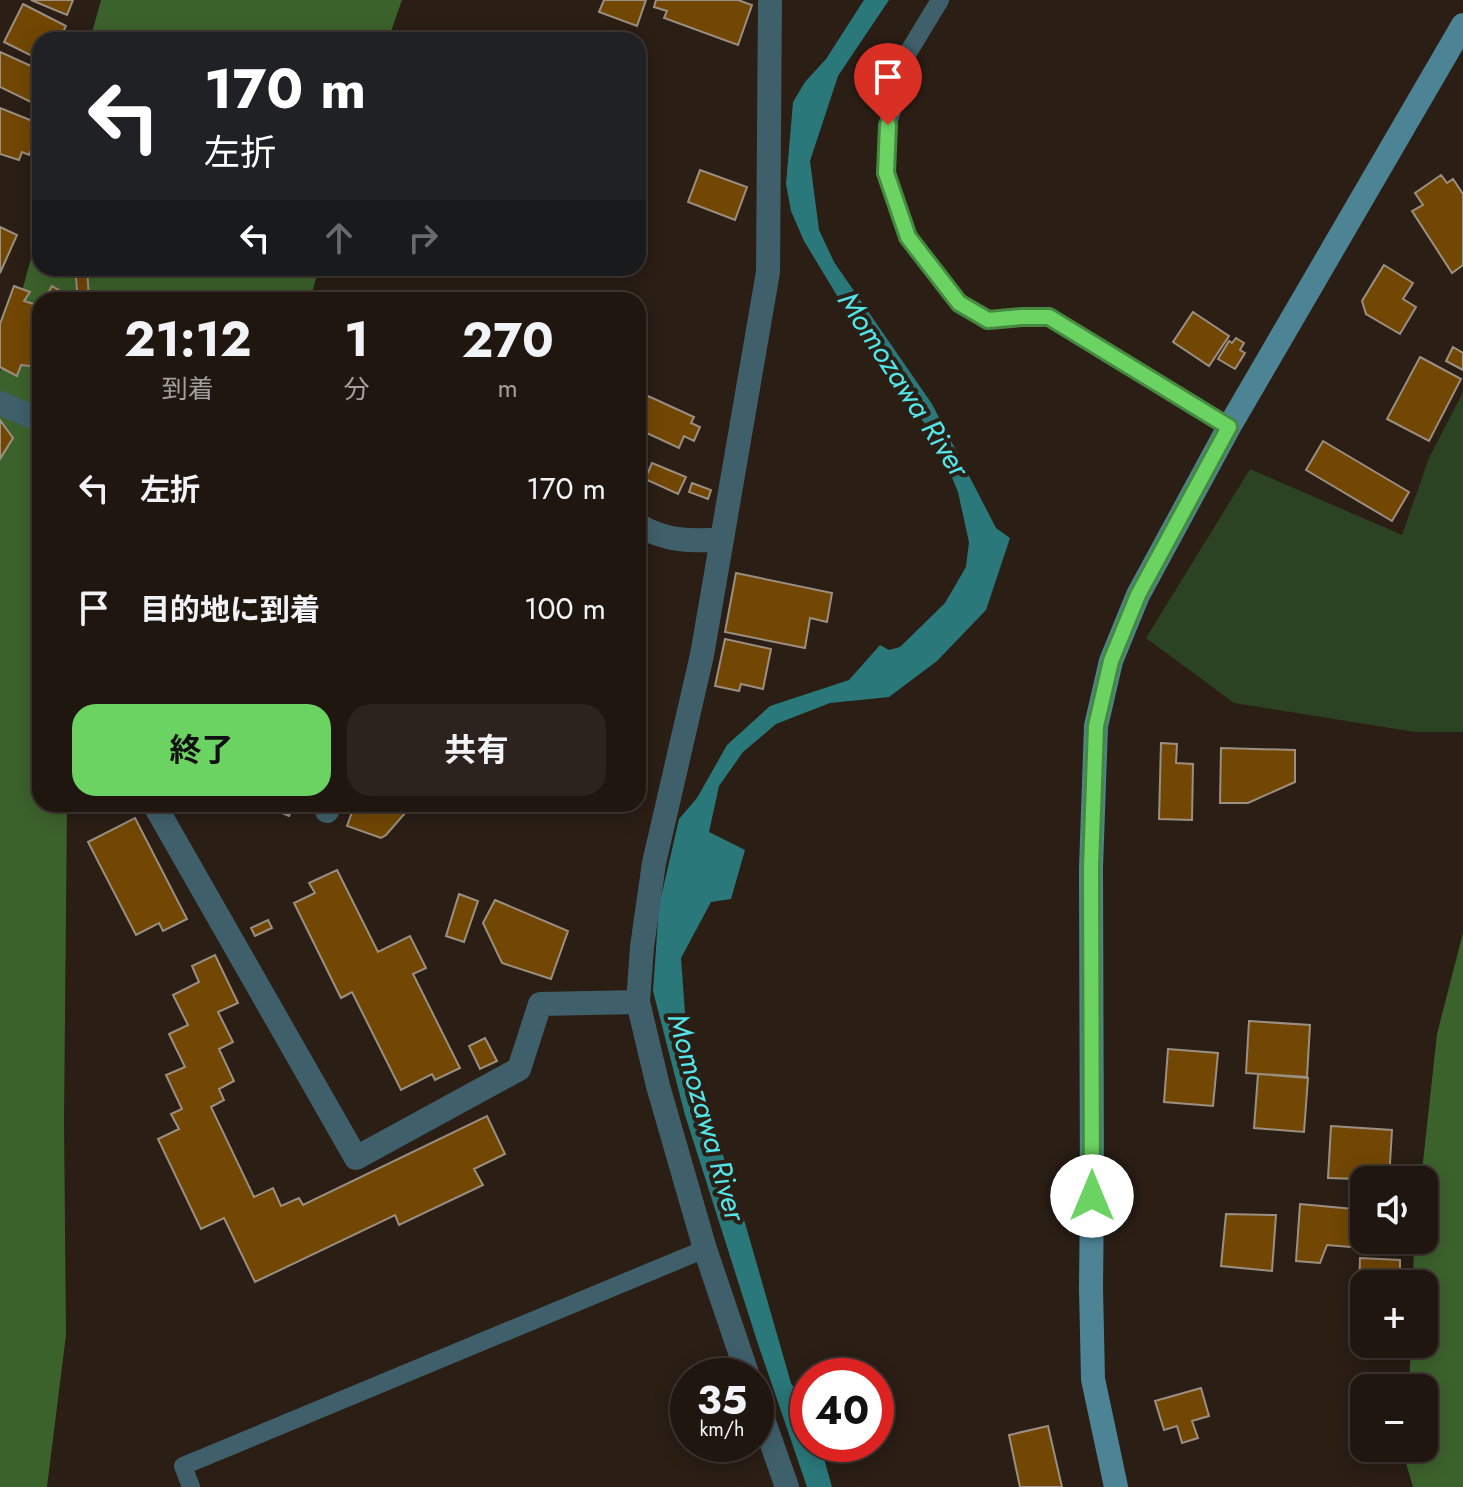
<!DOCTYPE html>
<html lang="ja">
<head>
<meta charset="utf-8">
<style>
  body { margin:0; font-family:Jost,"Noto Sans JP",sans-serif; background:#2d231e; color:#f1f3f6; height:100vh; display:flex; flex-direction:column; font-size:30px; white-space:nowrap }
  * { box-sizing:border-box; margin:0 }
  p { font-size:26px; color:#a29f9f }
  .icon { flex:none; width:44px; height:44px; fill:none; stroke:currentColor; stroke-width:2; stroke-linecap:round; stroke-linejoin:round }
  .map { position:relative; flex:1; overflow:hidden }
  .side { position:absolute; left:32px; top:292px; width:614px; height:520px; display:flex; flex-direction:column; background:#201610; border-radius:24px; box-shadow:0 4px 20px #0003,0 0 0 2px #3d3530 }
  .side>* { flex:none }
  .banner { position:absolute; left:32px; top:32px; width:614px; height:244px; border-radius:24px; box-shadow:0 4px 20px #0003,0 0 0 2px #3d3530; background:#202124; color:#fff; overflow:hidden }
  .buttons { position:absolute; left:1350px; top:1166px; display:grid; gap:16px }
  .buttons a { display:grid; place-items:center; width:88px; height:88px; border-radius:16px; background:#201610; box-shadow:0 4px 20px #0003,0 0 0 2px #3d3530; font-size:40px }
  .speed { position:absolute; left:670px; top:1358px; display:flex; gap:16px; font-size:40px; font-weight:700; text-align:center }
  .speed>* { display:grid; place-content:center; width:104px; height:104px; border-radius:50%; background:#201610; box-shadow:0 4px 20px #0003,0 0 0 2px #3d3530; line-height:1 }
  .speed small { font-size:20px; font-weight:400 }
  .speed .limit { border:12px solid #d22; background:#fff; color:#111 }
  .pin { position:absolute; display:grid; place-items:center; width:68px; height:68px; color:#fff; margin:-82px -34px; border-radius:50% 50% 50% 0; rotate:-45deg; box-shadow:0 0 8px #0007 }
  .pin .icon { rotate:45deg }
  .me { position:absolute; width:88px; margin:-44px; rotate:0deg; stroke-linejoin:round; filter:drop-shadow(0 0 6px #0008) }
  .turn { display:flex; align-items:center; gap:28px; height:168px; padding:0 40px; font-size:36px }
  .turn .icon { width:104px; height:104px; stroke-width:2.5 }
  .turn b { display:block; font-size:56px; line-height:68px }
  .lanes { display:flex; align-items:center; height:76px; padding:0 40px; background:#0003; justify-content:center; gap:40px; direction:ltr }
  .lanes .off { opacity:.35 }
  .eta { display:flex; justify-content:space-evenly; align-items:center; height:136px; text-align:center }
  .eta b { font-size:48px; font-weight:700; line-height:56px }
  .action { display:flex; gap:16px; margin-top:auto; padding:16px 40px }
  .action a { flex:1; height:92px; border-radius:24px; background:#6bd362; color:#111; font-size:32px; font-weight:700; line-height:92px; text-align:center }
  .action a+a { background:#2d231e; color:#f1f3f6 }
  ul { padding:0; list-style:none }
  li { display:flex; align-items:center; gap:24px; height:120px; padding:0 40px }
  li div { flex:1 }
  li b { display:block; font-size:30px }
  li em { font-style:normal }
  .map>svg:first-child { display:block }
</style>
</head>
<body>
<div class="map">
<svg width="1463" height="1487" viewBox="0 0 1463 1487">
  <rect width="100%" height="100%" fill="#2a1e15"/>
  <path fill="#2b4322" d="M1463 392V732H1415L1234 703 1146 638 1250 469 1402 535 1429 458Z"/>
  <path fill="#3c622c" d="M101 0H402L388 40H90Z
    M40 225V268H319L310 300H40V804H67L64 1121 66 1335 47 1487H0V372Z
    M1463 933V1487H1413L1406 1463 1407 1448H1424V1388H1409L1411 1344H1424V1284H1413L1414 1240H1424V1180H1421L1437 1034Z"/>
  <path fill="#2a787a" d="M864 0H889L838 76 810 161 819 230 834 262 932 404 996 528 1010 538 986 610 937 661 889 697 830 703 776 724 743 752 719 786 709 832 745 850 731 899 711 902 681 958 686 1027 737 1203 745 1223 791 1383 808 1410V1444H820L832 1487H807L757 1341 685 1115 653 991 659 906 679 819 697 798 727 745 770 706 849 680 880 645 889 650 900 647 945 603 966 567 969 542 958 492 934 434 907 403 873 355 804 241 791 211 786 184 793 102 805 82 826 59Z"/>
  <path fill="#724704" stroke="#9b8f81" stroke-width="2" d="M31 0H73L67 15Z
    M604 0H646L637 26 599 12Z
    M656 0H738L752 5 738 45 664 18 667 11 654 7Z
    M23 4 66 26 59 40H40V60L4 42Z
    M0 52 40 70V99L37 105 0 87Z
    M0 108 40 124V143L39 146 32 147 29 155 22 152 19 160 0 154Z
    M700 170 747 187 735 220 688 202Z
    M1441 175 1447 183 1453 179 1463 194V265L1452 273 1412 211 1423 205 1415 193Z
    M0 227 17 235 0 273Z
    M1384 265 1413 283 1403 299 1416 307 1400 334 1366 314 1362 301Z
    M75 268H87L89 300H78Z
    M14 286 30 292 24 301 40 306V367L21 365 17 376 0 367V324Z
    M52 286 67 295 66 300H44Z
    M1193 312 1229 336 1209 366 1173 342Z
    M1236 338 1244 343 1240 350 1245 353 1235 369 1218 359 1229 341 1232 343Z
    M1453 347 1463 353V370L1446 361Z
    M1420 357 1461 379 1429 441 1387 419Z
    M648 396 694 417 691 423 700 427 694 441 684 436 679 448 638 429V421Z
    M0 420 13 438 0 459Z
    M1323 441 1409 492 1392 521 1306 470Z
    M652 463 686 477 678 494 645 479Z
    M692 483 711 490 708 499 689 492Z
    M736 573 832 593 827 622 810 618 805 648 725 632Z
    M725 639 771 649 763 689 741 684 739 691 715 686Z
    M1161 743 1177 744 1176 763 1193 764 1192 820 1159 819Z
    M1221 748 1295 750V782L1248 803H1220Z
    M261 804H294L289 816Z
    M355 804H413L386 835 381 838 347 826Z
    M135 818 187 919 163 931 159 923 136 935 88 842Z
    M337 870 378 952 410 936 426 968 413 974 460 1068 435 1080 432 1074 401 1090 352 992 341 998 294 903 315 893 309 883Z
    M459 894 478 901 464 942 446 936Z
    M495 900 568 931 551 979 502 963 483 923Z
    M268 920 272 928 255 936 251 928Z
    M215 955 238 1003 218 1012 233 1042 219 1049 234 1081 219 1089 224 1100 211 1107 254 1197 273 1188 281 1206 299 1198 303 1205 487 1116 505 1154 474 1169 483 1185 399 1225 395 1215 255 1282 224 1218 201 1229 158 1139 179 1129 171 1114 182 1109 166 1075 185 1067 169 1034 188 1025 173 995 199 982 192 966Z
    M1249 1021 1310 1025 1307 1077 1246 1073Z
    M485 1038 497 1061 480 1069 469 1046Z
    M1168 1049 1218 1053 1213 1106 1164 1102Z
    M1258 1074 1308 1078 1304 1132 1254 1128Z
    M1331 1126 1392 1130 1389 1180 1328 1178Z
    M1300 1204 1364 1210V1240H1375L1374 1249 1327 1245 1320 1263 1296 1261Z
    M1226 1214 1276 1215 1272 1271 1221 1266Z
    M1360 1258 1400 1260V1284H1364V1323H1358Z
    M1201 1388 1209 1416 1192 1421 1198 1438 1182 1443 1177 1426 1164 1430 1155 1401Z
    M1048 1426 1062 1487H1020L1009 1435Z"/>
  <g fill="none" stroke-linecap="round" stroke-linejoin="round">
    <path stroke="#3f606b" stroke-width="18" d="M940 0 906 56 888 125 886 173 908 237 959 303 988 320 1022 317H1049L1229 427
      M191 1487 183 1466 705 1249"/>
    <path stroke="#3f606b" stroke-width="24" d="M0 403 35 418
      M638 525C665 541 692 542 722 539
      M154 804 356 1158 519 1069 540 1004 638 1002
      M327 811 330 804
      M748 1376 705 1249 658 1086 638 1002 642 947 654 863 702 655 768 272 770 0
      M756 1399 787 1487"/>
    <path stroke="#4d8495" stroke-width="24" d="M1116 1487 1093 1379 1091 1288 1092 1196 1091 868 1096 726 1111 661 1138 595 1229 427 1463 25"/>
  </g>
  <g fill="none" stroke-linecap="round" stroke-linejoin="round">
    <defs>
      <path id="route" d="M888 125 886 173 908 237 959 303 988 320 1022 317H1049L1229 427 1138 595 1111 661 1096 726 1091 868 1092 1196"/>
    </defs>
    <use href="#route" stroke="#468940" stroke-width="20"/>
    <use href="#route" stroke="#6bd362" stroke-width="14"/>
  </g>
  <g text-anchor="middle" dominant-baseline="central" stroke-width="8" stroke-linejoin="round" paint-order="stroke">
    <g font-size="30" font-style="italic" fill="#52e5e9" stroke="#2a1e15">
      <text transform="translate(904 384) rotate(57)">Momozawa River</text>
      <text transform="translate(707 1117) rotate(74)">Momozawa River</text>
    </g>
  </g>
</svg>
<div class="buttons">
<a><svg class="icon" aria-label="sound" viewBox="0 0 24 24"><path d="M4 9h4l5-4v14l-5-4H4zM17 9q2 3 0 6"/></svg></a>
<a>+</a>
<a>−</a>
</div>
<div class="speed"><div>35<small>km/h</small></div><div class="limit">40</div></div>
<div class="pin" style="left:888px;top:125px;background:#d93025"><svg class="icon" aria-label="arrive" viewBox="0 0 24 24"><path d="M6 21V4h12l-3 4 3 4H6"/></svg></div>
<svg class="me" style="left:1092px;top:1196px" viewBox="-20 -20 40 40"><circle r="19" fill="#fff"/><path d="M0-13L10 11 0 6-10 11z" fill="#6bd362"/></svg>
<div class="banner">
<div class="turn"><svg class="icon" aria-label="left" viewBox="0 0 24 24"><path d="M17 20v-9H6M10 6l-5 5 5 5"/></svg><div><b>170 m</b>左折</div></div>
<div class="lanes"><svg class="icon" aria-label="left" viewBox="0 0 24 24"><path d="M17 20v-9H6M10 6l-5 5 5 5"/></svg><svg class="icon off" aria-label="ahead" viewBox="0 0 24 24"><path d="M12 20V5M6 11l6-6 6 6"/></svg><svg class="icon off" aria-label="right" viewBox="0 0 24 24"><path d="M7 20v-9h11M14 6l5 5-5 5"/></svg></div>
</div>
<section class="side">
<div class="eta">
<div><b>21:12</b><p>到着</p></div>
<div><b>1</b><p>分</p></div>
<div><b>270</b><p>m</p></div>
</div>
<ul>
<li><svg class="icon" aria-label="left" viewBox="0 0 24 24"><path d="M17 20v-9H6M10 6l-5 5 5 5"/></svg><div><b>左折</b></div><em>170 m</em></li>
<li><svg class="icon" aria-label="arrive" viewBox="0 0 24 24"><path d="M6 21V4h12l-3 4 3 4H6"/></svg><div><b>目的地に到着</b></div><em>100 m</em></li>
</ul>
<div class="action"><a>終了</a><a>共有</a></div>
</section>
</div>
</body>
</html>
